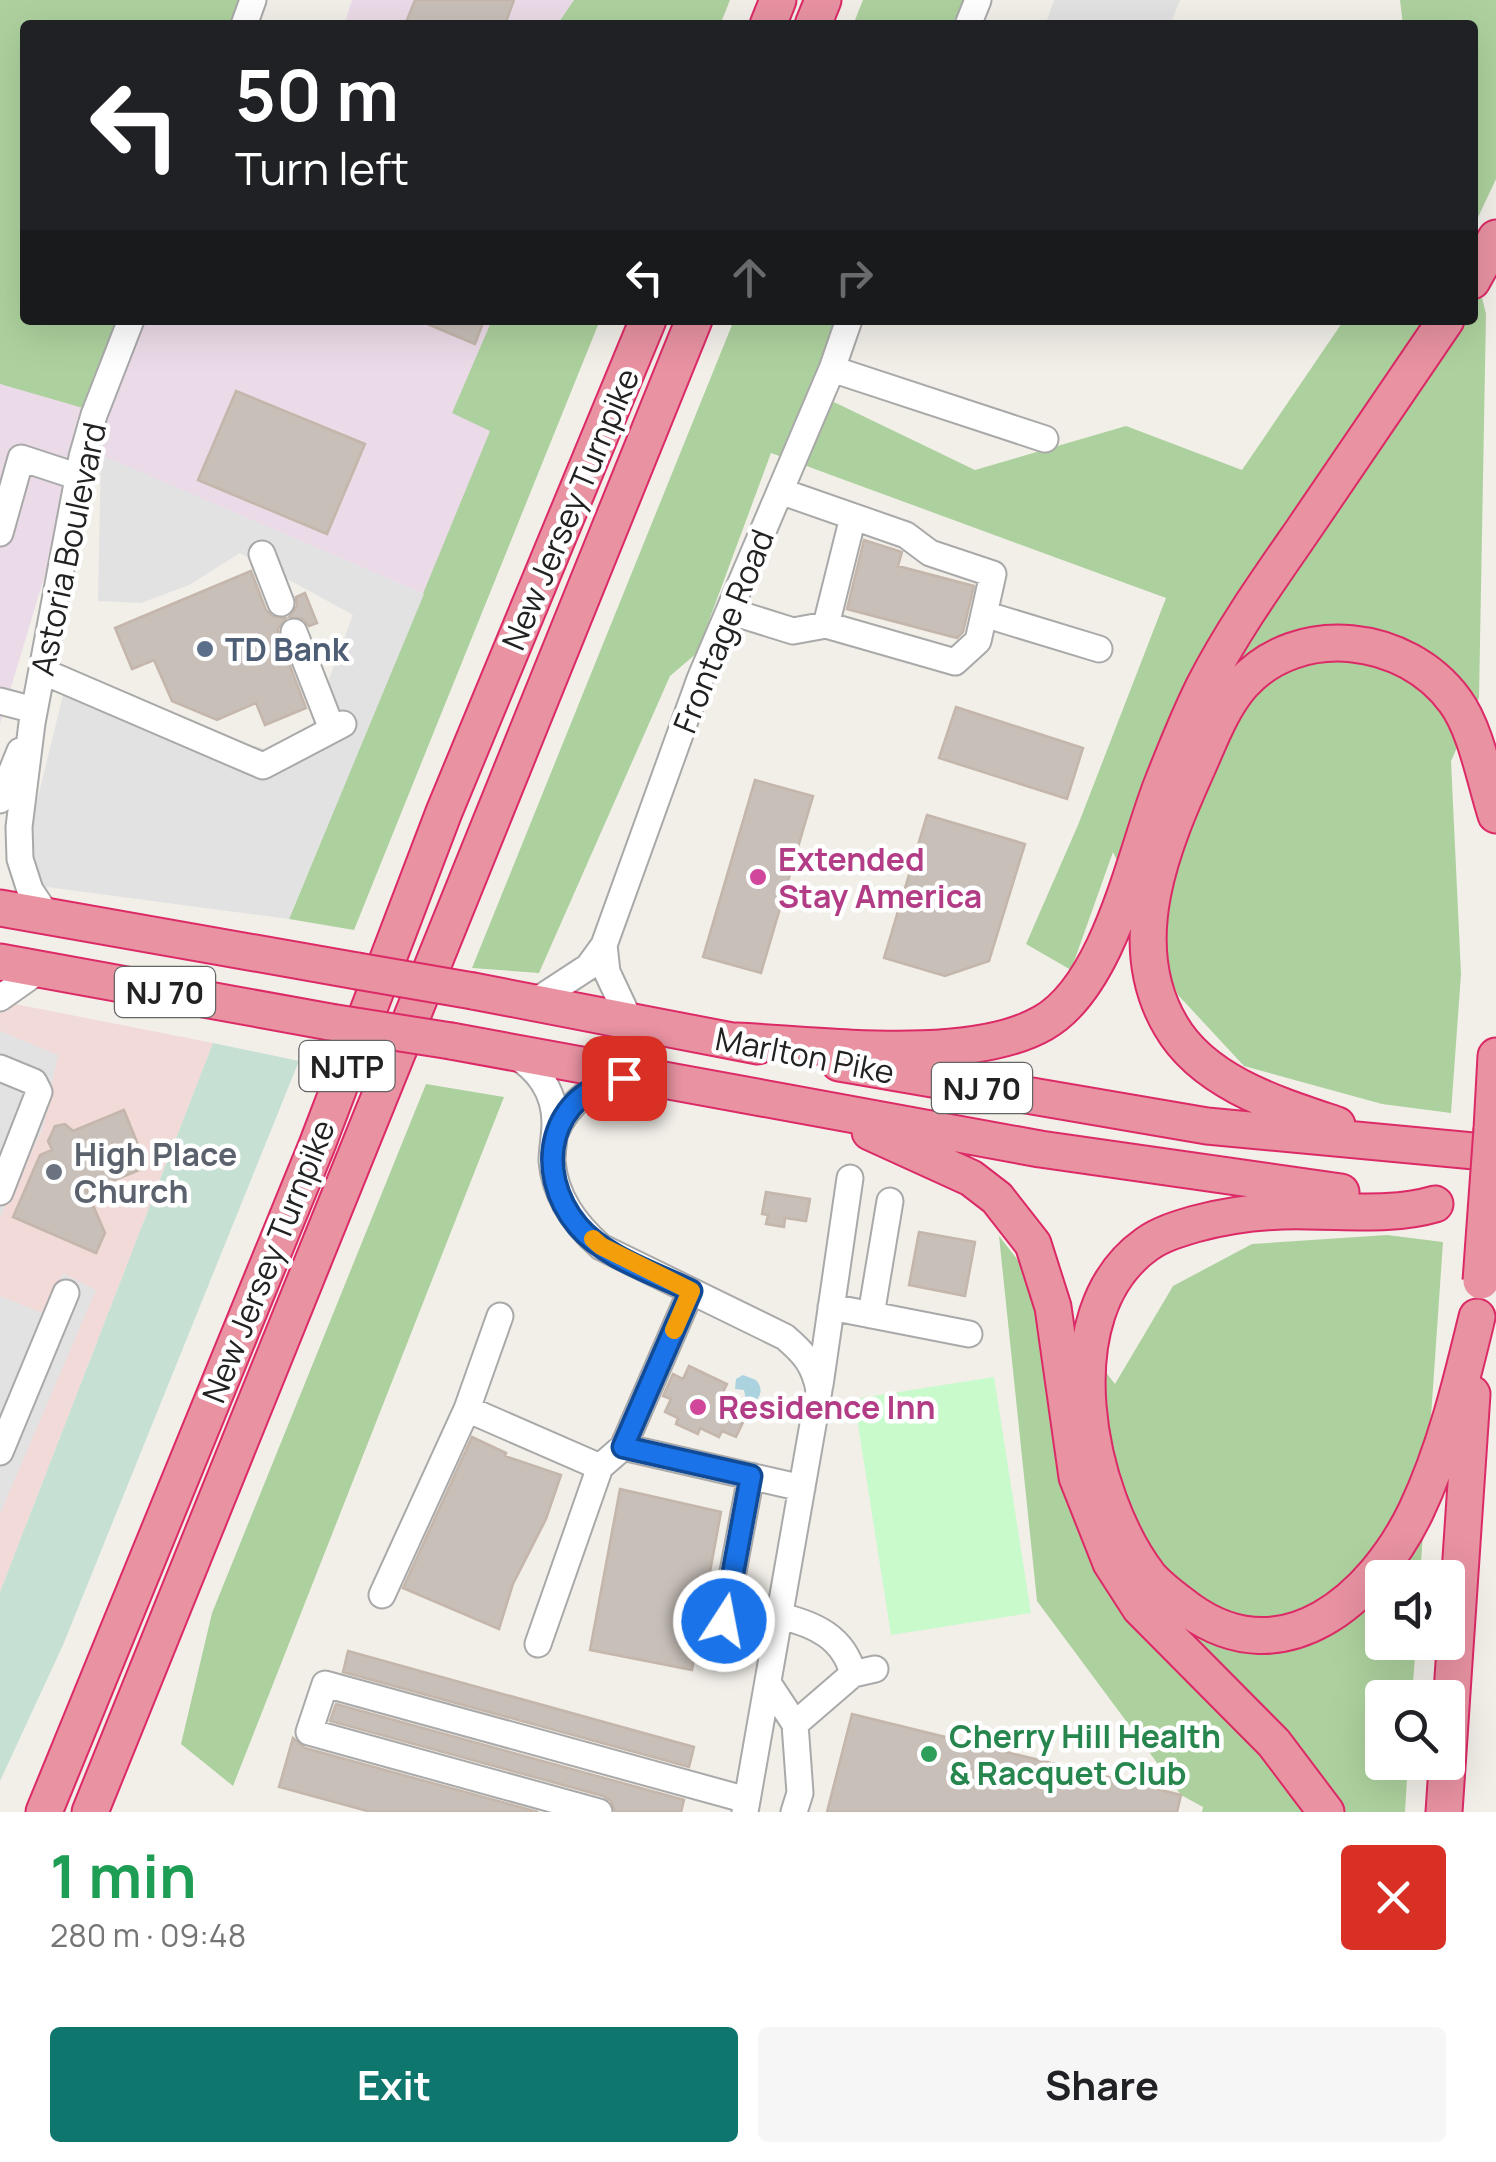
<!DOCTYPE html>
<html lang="en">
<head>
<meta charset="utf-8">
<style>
  body { margin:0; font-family:Manrope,sans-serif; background:#f6f6f6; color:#202124; height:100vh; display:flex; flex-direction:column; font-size:38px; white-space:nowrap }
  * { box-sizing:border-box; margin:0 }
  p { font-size:32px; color:#757577 }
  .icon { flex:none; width:55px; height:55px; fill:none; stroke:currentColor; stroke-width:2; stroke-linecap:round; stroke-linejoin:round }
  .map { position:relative; height:1812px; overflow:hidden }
  .side { display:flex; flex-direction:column; background:#fff; flex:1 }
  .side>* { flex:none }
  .hud { position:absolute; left:20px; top:20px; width:1458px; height:305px; border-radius:10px; box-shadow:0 10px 40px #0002; background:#202124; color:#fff; overflow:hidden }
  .tools { position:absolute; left:1365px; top:1560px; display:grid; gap:20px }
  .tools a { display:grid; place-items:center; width:100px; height:100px; border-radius:10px; background:#fff; box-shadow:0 10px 40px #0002; font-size:50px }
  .pin { position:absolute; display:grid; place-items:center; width:85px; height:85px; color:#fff; margin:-42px; border-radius:20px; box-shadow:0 5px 15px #0006 }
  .me { position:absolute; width:110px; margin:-55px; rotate:11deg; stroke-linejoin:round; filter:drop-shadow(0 0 8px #0008) }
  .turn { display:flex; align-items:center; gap:35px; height:210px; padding:0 50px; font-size:45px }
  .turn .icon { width:130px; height:130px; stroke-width:2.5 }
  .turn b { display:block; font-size:70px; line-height:85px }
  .lanes { display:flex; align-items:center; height:95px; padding:0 50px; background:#0003; justify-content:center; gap:50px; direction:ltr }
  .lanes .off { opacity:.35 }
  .round { display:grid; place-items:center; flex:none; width:105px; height:105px; border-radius:10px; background:#f6f6f6 }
  .head { display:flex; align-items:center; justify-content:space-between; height:170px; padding:0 50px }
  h1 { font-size:60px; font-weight:700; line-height:75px; color:#1e9e55 }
  .primary-button { display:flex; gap:20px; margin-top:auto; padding:20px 50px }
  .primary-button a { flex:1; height:115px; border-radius:10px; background:#0f766e; color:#fff; font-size:40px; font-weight:700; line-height:115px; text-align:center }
  .primary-button a+a { background:#f6f6f6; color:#202124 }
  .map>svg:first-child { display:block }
</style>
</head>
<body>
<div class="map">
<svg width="1496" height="1812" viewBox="0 0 1496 1812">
  <rect width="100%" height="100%" fill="#f2efe9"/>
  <path fill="#f2dad9" d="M0 1001 213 1043 0 1592Z"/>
  <path fill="#ebdbe8" d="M352 0H574L557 25H344Z
    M125 320H492L480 350 491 430 424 594 83 448 0 724V384L15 387Z"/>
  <path fill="#add19e" d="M0 0H245L235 25H25V320H124L90 410 0 384Z
    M574 0H730L720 25H557Z
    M863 0H966L956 25H853Z
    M1400 0H1496V179L1473 228 1472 25H1403Z
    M1473 261 1486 314 1479 698 1451 761 1461 974 1451 1113 1382 1104 1244 1066 1178 995 1113 852 1071 970 1026 944 1078 825 1166 598 771 453 697 653 670 676 539 973 472 968 734 320H839L811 391 975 470 1126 426 1242 470 1344 320H1472Z
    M492 320H600L354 930 289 919 490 431 452 413Z
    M426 1084 504 1097 233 1786 181 1744 212 1613Z
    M1387 1235 1443 1242 1420 1577 1382 1578V1642L1416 1643 1412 1697 1382 1698V1762L1408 1763 1405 1812H1202L1203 1807 1181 1795 1037 1601 999 1236 1115 1384 1173 1286 1252 1244Z"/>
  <path fill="#c6e0d4" d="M213 1043 299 1061 63 1645 0 1781V1592Z"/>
  <path fill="#c8facc" d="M994 1377 1031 1613 891 1635 854 1399Z"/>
  <path fill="#e2e2e2" d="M1054 0H1180L1170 25H1045Z
    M101 455 424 594 289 919 17 883 64 691 299 759 353 615 240 553 189 585 141 603 98 601Z
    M0 1031 58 1055 43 1128 0 1217Z
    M63 1273 96 1290 0 1514V1296L45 1314Z"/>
  <path fill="#aad3df" d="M743 1375 756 1380C763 1388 762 1396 753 1403L746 1400 744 1390 735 1389 736 1379Z"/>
  <path fill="#c7bfb8" stroke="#c4b6ab" stroke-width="2.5" d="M415 0H514L505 25H405Z
    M418 320H484L475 344Z
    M236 391 365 444 327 534 198 480Z
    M864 540 902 552 898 566 974 586 963 632 957 638 847 609Z
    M251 571 266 610 272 616 286 618 278 629 279 637 306 708 265 725 256 703 217 720 172 701 154 660 132 669 115 628Z
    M305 593 317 623 309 626 303 619 289 617 297 606 296 597Z
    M956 707 1083 748 1067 799 939 758Z
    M755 780 813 796 761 973 703 957Z
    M927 815 1025 844 989 961 945 976 884 958Z
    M124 1110 147 1167 87 1191 105 1233 96 1253 13 1217 40 1155 52 1150 48 1141 55 1126 65 1124 73 1131Z
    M766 1192 810 1199 806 1221 785 1218 784 1227 766 1224 768 1215 762 1214Z
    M919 1232 975 1242 965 1296 909 1285Z
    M689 1366 727 1384 718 1402 746 1416 736 1437 722 1431 719 1437 700 1428 698 1434 676 1424 678 1418 665 1412 671 1399 663 1396 673 1374 683 1379Z
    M472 1437 506 1453 505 1456 561 1475 546 1519 513 1584 499 1629 403 1588Z
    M620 1489 721 1512 692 1670 590 1650Z
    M348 1651 694 1747 689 1767 343 1672Z
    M336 1704 684 1800 681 1812H615L611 1801 603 1796 330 1721Z
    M852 1714 1181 1795 1177 1812H827Z
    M293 1738 305 1748 538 1812H371L279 1787Z"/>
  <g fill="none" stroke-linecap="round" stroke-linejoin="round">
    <defs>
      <path id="minor" d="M244 25 253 0
        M968 25 978 0
        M832 369 1045 439
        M0 533 21 458 79 477
        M262 554 281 603
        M729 611 793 631 826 625 955 662 978 641 993 574 930 553 906 535 780 491
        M984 614 1099 649
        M826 625 853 517
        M294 632 332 729
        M42 671 263 766 343 724
        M0 701 34 710
        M0 800 20 751
        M48 917 30 890 20 859 19 827 32 723 82 457 94 415 131 320
        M604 945 607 972 630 1021
        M0 998 41 969
        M533 1003 588 967 604 945 700 679 832 369 849 320
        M512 1054C538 1068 555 1092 555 1123 555 1135 552 1149 552 1161 555 1197 575 1224 601 1247L785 1337C805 1354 814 1365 819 1390L745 1812
        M0 1068 34 1082 39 1092 0 1192
        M555 1133C569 1101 596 1082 631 1077
        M831 1307 969 1334
        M871 1315 890 1201
        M820 1385 850 1178
        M467 1409 500 1316
        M623 1447 802 1488
        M0 1452 66 1293
        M382 1595 467 1409 600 1467
        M780 1616C814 1624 844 1637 853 1674
        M538 1644 600 1467 623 1447 691 1291
        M717 1657 751 1476
        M768 1683 795 1724 800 1793 794 1812
        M795 1724 853 1674 875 1669
        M599 1812 309 1732 325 1684 747 1800"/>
      <path id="highway" d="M768 25 778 0
        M813 25 823 0
        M1472 281 1496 238
        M0 908 357 971
        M0 962 330 1022
        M473 991 758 1046
        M451 1041 1040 1149 1341 1192
        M737 1041C821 1045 970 1065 1043 1023 1110 985 1135 853 1162 784 1175 751 1188 718 1204 686 1231 633 1267 582 1301 533 1349 462 1398 391 1446 320
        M839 1063 1207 1126 1496 1153
        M1337 1125C1278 1105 1204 1083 1171 1026 1121 942 1163 844 1199 764 1211 737 1222 707 1242 684 1299 621 1406 634 1455 701 1476 729 1485 781 1496 815
        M1492 1129 1496 1056
        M870 1132 971 1178 997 1198 1033 1244 1053 1307 1077 1477 1111 1563 1140 1608 1274 1743 1326 1812
        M1435 1204C1394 1216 1350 1211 1307 1211 1269 1210 1232 1214 1195 1224 1178 1229 1161 1234 1147 1244 1049 1313 1087 1495 1149 1576 1160 1589 1176 1600 1189 1610 1284 1678 1374 1598 1416 1511 1445 1450 1461 1383 1477 1317
        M44 1812 317 1145 444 812 648 320
        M90 1812 694 320
        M1444 1812 1472 1394"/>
    </defs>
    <use href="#minor" stroke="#a9a9a9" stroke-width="29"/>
    <use href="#highway" stroke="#dc2a67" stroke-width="39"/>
    <use href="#minor" stroke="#fff" stroke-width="25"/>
    <use href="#highway" stroke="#e892a2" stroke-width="35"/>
    <defs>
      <path id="highway-bridge" d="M357 971 473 991
        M330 1022 451 1041
        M1481 1281 1492 1129"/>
    </defs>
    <use href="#highway-bridge" stroke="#dc2a67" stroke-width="39" stroke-linecap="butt"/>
    <use href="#highway-bridge" stroke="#e892a2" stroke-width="35"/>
  </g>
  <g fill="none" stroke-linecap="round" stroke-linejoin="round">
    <defs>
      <path id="route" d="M624 1078C549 1092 532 1171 578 1226 605 1258 655 1273 691 1291L623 1447 751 1476 724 1621"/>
    </defs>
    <use href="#route" stroke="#114b97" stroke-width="25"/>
    <use href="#route" stroke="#1a73e8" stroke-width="18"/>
    <path stroke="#f59e0b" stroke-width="18" d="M593 1239 601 1246 691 1291 674 1330"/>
  </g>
  <circle fill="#5c6f8a" stroke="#fff" stroke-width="4" cx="205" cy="649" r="10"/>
  <g fill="#d1479c" stroke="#fff" stroke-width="4">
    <circle cx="758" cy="877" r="10"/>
    <circle cx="698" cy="1407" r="10"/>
  </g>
  <circle fill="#6b7280" stroke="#fff" stroke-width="4" cx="54" cy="1172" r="10"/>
  <circle fill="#2e9e5b" stroke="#fff" stroke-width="4" cx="929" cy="1754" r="10"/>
  <g text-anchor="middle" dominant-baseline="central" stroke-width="9" stroke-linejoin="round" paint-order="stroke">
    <g fill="#fff" stroke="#646464" stroke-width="2.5">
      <rect x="115" y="967" width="100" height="50" rx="8"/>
      <rect x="299.5" y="1041" width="95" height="50" rx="8"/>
      <rect x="932" y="1063" width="100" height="50" rx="8"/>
    </g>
    <g font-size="30" font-weight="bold" fill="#222">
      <text x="165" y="992">NJ 70</text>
      <text x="347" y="1066">NJTP</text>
      <text x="982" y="1088">NJ 70</text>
    </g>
    <g font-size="32" fill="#222" stroke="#fff">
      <text transform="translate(570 509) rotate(-67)">New Jersey Turnpike</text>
      <text transform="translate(68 549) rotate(-78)">Astoria Boulevard</text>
      <text transform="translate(723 631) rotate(-68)">Frontage Road</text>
      <text transform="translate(805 1055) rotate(11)">Marlton Pike</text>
      <text transform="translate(268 1261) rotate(-68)">New Jersey Turnpike</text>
    </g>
    <g font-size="32" font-weight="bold" fill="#4e5e75" stroke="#fff" text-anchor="start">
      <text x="225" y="649">TD Bank</text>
    </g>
    <g font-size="32" font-weight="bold" fill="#b23c85" stroke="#fff" text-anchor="start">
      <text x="778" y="859">Extended<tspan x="778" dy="37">Stay America</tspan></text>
      <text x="718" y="1407">Residence Inn</text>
    </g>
    <g font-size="32" font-weight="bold" fill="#5b616d" stroke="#fff" text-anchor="start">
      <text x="74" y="1154">High Place<tspan x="74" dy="37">Church</tspan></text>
    </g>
    <g font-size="32" font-weight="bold" fill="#27864d" stroke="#fff" text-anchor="start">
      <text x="949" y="1736">Cherry Hill Health<tspan x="949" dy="37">&amp; Racquet Club</tspan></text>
    </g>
  </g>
</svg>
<div class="tools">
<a><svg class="icon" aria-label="sound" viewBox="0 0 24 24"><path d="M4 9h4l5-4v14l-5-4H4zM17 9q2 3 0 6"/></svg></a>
<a><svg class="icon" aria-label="search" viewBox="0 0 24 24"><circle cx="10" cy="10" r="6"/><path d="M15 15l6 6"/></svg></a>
</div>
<div class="pin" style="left:624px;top:1078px;background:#d93025"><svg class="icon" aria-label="arrive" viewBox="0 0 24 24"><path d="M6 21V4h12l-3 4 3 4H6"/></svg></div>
<svg class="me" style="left:724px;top:1621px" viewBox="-20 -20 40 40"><circle r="17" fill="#1a73e8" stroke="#fff" stroke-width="3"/><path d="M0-11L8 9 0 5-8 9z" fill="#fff"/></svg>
<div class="hud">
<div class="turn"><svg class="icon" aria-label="left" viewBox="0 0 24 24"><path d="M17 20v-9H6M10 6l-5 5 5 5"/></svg><div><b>50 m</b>Turn left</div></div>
<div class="lanes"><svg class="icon" aria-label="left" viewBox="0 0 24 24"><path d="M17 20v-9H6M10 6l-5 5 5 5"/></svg><svg class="icon off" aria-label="ahead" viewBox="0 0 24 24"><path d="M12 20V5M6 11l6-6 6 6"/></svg><svg class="icon off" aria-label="right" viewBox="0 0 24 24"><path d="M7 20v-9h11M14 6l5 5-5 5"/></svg></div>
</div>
</div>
<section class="side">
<div class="head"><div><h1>1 min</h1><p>280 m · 09:48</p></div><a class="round" style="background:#d93025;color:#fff"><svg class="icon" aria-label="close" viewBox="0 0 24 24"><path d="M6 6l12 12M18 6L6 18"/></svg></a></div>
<div class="primary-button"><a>Exit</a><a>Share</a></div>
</section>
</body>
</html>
